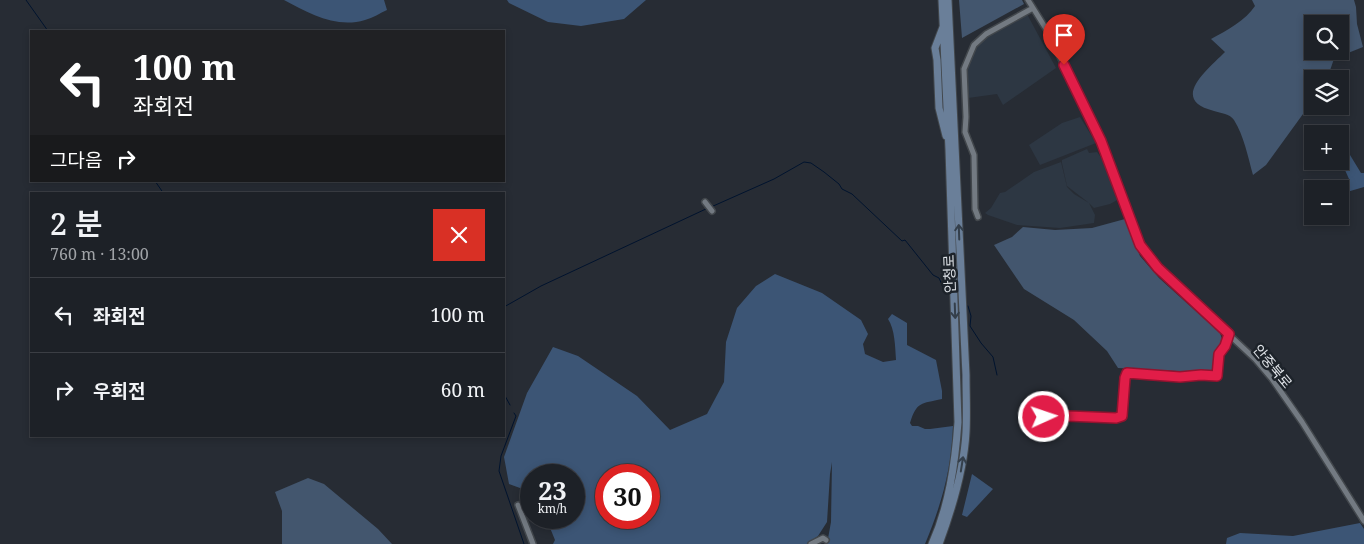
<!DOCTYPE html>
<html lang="ko">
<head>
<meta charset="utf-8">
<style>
  body { margin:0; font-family:"Noto Serif","Noto Sans KR",serif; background:#25292f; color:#f1f3f6; height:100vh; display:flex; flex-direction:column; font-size:19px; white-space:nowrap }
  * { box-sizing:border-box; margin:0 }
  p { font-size:16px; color:#a0a3a7 }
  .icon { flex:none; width:28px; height:28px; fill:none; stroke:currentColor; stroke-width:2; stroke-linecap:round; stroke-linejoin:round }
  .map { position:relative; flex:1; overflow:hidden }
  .sheet { position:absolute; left:30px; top:192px; width:475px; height:245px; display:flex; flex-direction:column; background:#1d2127; border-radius:0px; box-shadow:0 2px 8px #0003,0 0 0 1px #3b3e44 }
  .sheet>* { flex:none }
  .guide { position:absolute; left:30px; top:30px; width:475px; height:152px; border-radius:0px; box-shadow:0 2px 8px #0003,0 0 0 1px #3b3e44; background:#202124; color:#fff; overflow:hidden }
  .buttons { position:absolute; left:1304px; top:15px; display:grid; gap:10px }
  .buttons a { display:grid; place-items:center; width:45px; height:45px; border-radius:0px; background:#1d2127; box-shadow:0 2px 8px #0003,0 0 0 1px #3b3e44; font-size:25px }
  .speed { position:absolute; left:520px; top:464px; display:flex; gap:10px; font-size:25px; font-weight:700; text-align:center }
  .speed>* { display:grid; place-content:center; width:65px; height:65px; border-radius:50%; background:#1d2127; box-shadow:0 2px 8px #0003,0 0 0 1px #3b3e44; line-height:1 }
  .speed small { font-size:12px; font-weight:400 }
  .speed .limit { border:8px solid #d22; background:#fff; color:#111 }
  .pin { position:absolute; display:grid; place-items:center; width:42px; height:42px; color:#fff; margin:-51px -21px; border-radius:50% 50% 50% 0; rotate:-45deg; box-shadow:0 0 5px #0007 }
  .pin .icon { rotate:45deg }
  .me { position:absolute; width:55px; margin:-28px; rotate:87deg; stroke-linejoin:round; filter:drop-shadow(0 0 4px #0008) }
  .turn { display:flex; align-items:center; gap:18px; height:105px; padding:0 20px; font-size:22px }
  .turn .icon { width:65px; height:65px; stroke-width:2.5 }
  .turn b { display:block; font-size:35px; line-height:42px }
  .then { display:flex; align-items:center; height:48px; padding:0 20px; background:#0003; gap:10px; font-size:19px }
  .round { display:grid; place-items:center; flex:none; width:52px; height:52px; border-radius:0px; background:#25292f }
  .summary { display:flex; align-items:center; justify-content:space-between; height:85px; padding:0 20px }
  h1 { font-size:30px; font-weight:600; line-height:38px }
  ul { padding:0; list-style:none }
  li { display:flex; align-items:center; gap:15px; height:75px; padding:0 20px; border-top:1px solid #3b3e44 }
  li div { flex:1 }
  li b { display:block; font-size:19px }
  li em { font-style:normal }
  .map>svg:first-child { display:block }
</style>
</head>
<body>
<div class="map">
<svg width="1364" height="544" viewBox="0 0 1364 544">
  <rect width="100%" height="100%" fill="#272c34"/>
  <path fill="#2d3743" d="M1027 14 1056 68 1003 105 997 94 968 98 965 69 975 45 989 35Z
    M1080 117 1096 143 1040 165 1029 145 1062 123Z
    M1087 149 1089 153 1097 152 1105 163 1119 199 1110 204 1094 208 1089 203 1095 215 1094 223 1060 228 1017 225 988 215 985 213 991 208 1000 193 1005 192 1034 172 1061 162 1067 187 1074 194 1089 203 1067 186 1062 163V160Z"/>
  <path fill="#43566e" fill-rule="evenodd" d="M959 0H1022L1024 4 962 38Z
    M1252 0H1354L1356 7 1357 24 1363 47 1348 53 1335 56 1327 79H1312V106H1316L1313 110 1303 114 1266 165 1253 175C1248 157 1244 136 1234 120 1230 114 1221 113 1214 111 1169 100 1207 70 1225 52L1211 39C1226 31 1246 20 1255 6ZM1312 24H1340V51H1312Z
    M1125 219 1140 256 1159 278 1220 333 1223 342 1214 352 1215 373 1118 368 1107 351 1074 320 1024 289 994 245 1012 237 1023 227 1055 230 1092 228Z
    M308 478 324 484 378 529 392 544H282V511L275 492Z"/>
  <path fill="#3c5575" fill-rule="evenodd" d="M284 0H384L387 10C380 13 373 18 365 20 336 29 309 13 284 0Z
    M507 0H646L624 19 581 26 548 22 509 3Z
    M1341 153 1350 155 1361 173H1364V187L1340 194V189H1333L1341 183 1349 179 1341 161Z
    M775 274 822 293 861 320 868 334 863 344 865 354 883 362 896 360C895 346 895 330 888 319L892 314 907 323V345L936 360 942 391V399C921 404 917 401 910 423L912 426H918L925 429H930L953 426C952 468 941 506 925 544H827L831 522 832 462 830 474 827 522 818 536 807 544H553L555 540 546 518H574V475H531V492L509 484 504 457 527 393 553 347 578 356 637 396 670 430 707 414 724 382 726 342 737 308 756 286ZM606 475H649V518H606Z
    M972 474 993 489 967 517 962 515Z
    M1360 523 1364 529V544H1226L1227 538 1240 533 1293 536Z"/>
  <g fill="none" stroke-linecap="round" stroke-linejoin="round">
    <path stroke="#00132e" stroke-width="1" d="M26 0 48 31
      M155 181 164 194
      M711 207 774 179 804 162 811 163 824 172 839 184 842 189 852 194 902 241 905 240 933 275 939 278 943 287
      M968 306 971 316 970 326 981 343 993 357 997 375
      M504 307 541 286 708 208
      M504 394 510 405
      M514 413 516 416 501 456 499 471 524 544"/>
    <defs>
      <path id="street" d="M1028 0 1048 32 1101 141 1140 245 1158 268 1255 359 1272 379 1302 422 1364 521
        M705 202 712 211
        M978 217 975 209 974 155 965 132 966 117 964 69 974 45 986 34 1033 8
        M1044 417 1067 416 1116 418 1122 416 1125 378 1127 373 1180 377 1201 375 1217 376 1219 354 1225 346 1229 334
        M518 505 533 544
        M811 544 823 538 826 540"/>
      <path id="secondary" d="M943 27 935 48 937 60 939 108 946 136
        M932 544C949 506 955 464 958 422L949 150 942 0
        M939 544C952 509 964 470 966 432 967 413 966 394 966 375L948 0"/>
    </defs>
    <use href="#street" stroke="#42474c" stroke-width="8"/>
    <use href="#secondary" stroke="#42474c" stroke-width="9"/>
    <use href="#street" stroke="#737a82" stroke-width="5"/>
    <use href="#secondary" stroke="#6a7f99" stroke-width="7"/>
  </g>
  <defs><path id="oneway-shaft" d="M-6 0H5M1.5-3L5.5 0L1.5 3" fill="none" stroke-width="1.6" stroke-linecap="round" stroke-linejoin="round" transform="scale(1.25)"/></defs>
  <g stroke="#343f4b">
    <use href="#oneway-shaft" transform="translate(959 232) rotate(-92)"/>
    <use href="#oneway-shaft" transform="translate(955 311) rotate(88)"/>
    <use href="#oneway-shaft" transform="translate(962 464) rotate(-81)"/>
  </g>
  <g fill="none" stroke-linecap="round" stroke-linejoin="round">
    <defs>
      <path id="route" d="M1044 417 1068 416 1116 418 1122 416 1125 378 1127 373 1180 377 1201 375 1217 376 1219 354 1225 346 1229 334 1158 268 1140 245 1101 141 1064 65"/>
    </defs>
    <use href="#route" stroke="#92132f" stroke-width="12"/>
    <use href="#route" stroke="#e11d48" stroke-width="9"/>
  </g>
  <g text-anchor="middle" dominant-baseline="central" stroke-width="5" stroke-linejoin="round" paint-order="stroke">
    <g font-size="14" fill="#e0e4e9" stroke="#1d232a">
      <text transform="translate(949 274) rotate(-92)">안청로</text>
      <text transform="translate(1273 366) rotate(50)">안중북로</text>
    </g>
  </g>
</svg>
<div class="buttons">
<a><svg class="icon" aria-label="search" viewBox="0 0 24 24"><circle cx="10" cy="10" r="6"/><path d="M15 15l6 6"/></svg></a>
<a><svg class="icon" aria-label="layers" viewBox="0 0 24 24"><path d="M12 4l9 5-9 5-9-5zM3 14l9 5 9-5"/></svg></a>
<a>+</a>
<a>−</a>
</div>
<div class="speed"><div>23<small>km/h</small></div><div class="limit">30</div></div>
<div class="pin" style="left:1064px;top:65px;background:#d93025"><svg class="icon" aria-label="arrive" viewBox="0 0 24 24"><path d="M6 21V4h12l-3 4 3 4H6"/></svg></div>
<svg class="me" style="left:1044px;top:417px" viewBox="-20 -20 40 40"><circle r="17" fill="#e11d48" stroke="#fff" stroke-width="3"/><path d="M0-11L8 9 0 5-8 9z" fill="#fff"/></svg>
<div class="guide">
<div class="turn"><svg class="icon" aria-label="left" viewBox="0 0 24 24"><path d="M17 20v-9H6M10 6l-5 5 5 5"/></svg><div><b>100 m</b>좌회전</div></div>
<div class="then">그다음<svg class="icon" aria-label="right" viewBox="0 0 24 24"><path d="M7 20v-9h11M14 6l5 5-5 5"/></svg></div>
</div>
<section class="sheet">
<div class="summary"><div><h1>2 분</h1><p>760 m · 13:00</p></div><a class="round" style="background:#d93025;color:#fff"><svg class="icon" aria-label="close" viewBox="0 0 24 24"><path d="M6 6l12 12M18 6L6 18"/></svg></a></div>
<ul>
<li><svg class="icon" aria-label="left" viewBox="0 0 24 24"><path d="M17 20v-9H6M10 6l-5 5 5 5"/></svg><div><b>좌회전</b></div><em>100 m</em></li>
<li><svg class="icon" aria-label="right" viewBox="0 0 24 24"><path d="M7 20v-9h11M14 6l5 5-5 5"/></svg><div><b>우회전</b></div><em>60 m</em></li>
</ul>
</section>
</div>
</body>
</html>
